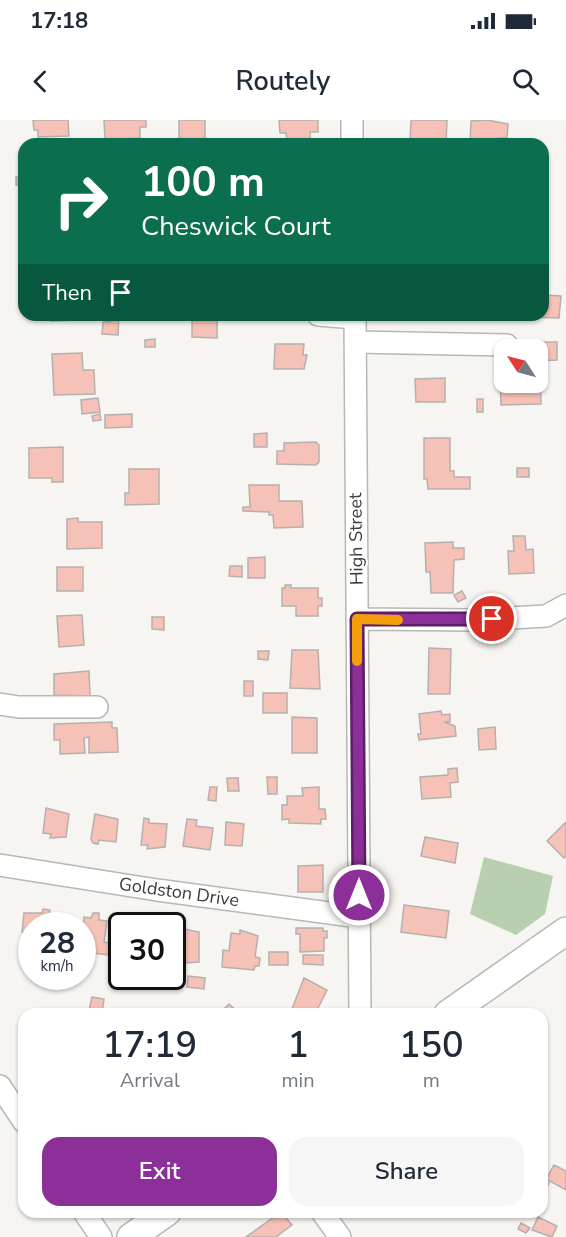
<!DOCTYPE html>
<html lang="en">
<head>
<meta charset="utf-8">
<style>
  body { margin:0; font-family:"Nunito Sans",sans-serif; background:#f6f6f7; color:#1f2937; height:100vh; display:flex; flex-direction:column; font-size:22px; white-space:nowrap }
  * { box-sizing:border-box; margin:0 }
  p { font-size:20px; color:#747a83 }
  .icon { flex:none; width:33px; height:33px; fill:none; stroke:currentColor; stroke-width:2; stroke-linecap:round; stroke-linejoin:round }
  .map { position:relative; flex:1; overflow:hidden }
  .sheet { position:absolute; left:18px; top:888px; width:530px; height:210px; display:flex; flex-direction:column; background:#fff; border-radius:18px; box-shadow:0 2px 4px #0004 }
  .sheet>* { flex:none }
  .hud { position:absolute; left:18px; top:18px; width:531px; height:183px; border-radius:18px; box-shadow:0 2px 4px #0004; background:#0b6e4f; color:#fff; overflow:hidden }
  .needle { width:39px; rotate:306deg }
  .buttons { position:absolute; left:494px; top:219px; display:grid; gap:12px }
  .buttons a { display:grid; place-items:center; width:54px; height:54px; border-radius:12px; background:#fff; box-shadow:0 2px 4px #0004; font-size:30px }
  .speed { position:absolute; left:18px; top:792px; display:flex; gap:12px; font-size:30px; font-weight:700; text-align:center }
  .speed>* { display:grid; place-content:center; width:78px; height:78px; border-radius:50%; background:#fff; box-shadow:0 2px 4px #0004; line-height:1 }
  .speed small { font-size:15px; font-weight:400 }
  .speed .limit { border:3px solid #111; border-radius:9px; background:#fff; color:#111 }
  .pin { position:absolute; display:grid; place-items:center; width:51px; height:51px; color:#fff; margin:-26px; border:3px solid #fff; border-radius:50%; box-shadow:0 2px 6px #0007 }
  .me { position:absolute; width:66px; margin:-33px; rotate:0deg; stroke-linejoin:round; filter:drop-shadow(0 0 4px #0008) }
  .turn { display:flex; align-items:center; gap:21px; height:126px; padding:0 24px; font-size:27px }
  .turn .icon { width:78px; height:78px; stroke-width:2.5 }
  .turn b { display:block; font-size:42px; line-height:51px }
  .then { display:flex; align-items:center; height:57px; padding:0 24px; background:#0003; gap:12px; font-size:22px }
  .eta { display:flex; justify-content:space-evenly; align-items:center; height:102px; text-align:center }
  .eta b { font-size:36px; font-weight:600; line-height:42px }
  .cta { display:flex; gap:12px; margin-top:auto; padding:12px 24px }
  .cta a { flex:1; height:69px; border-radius:18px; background:#8d2f99; color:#fff; font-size:24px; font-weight:600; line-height:69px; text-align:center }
  .cta a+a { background:#f6f6f7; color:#1f2937 }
  .status { display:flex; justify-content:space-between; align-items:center; height:42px; padding:0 30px; background:#fff; direction:ltr }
  .status svg { height:16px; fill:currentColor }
  header { display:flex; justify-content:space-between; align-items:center; height:78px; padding:0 24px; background:#fff; font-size:27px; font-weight:600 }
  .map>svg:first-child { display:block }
</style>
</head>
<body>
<div class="status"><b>17:18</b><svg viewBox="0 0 49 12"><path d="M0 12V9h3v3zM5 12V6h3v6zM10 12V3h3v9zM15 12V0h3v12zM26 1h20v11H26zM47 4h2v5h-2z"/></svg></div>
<header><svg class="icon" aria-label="back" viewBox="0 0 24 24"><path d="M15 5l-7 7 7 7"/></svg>Routely<svg class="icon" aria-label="search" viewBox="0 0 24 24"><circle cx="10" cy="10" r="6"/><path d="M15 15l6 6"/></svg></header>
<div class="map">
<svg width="566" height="1117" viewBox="0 0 566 1117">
  <rect width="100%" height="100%" fill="#f7f5f1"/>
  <path fill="#b8cfb0" d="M484 737 553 756 545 794 516 815 470 794Z"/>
  <path fill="#f6c1b6" stroke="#b5b0af" stroke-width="1.5" d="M33 0H68L69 16 38 17V10H34Z
    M104 0H146V7H140V18L123 19V24H114V19H105Z
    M179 0H205V24H179Z
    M279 0H318V12H310V19L287 20 286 13H280Z
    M411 0H447L446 24H398L410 22Z
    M487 0 508 4 507 18H498L497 24H470L471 1Z
    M16 57H24V65H16Z
    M543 175 561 176 559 198 527 197 543 195Z
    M51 195H78V200L51 201Z
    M110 195H119L118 215 102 214 103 202H110Z
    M217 195V218L192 217V196Z
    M155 219V227H145V220Z
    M528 222H557V240L537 241V230H528Z
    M275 224H304L303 235H307L304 249H274Z
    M82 233 83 250H94L95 274 54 275 52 234Z
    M537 255H540L541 284 501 285 500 260H504V262H537Z
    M445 258V282H416L415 259Z
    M98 278 100 292 82 294 81 280Z
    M477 279H483V292H477Z
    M100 294 101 300 93 301 92 296Z
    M132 294V307L105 308V295Z
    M267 313V327H254V314Z
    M424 318H450V351H454V357H470V369H428L427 359H424Z
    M316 322 319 325V342L316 345 277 344V331H284V323Z
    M63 327V362H52V358H29V328Z
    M517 348H529V357H517Z
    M129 349H159V384L125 385V373H129Z
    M249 365H279V381H302L303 407 274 408 273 395H269V392L243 391V387H250Z
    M78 398V402H102V428L67 429V399Z
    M513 416H525L526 430 533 429 534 453 509 454 508 431H514Z
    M453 422V428H464V439L454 440 453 473H431L430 452H426L425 423Z
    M265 437V458H248V438Z
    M230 446H242V457L229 456Z
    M57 447H83V471H57Z
    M285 465H291V468H318V478H322V486H318V496H296V486H282V468H285Z
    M462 471 466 478 458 482 454 475Z
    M82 495 84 525 59 527 57 496Z
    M152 497H164V510L152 509Z
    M429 528 451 529 450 574H428Z
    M292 530H318L320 569 290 568Z
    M258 531H269L268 540 258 539Z
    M89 551 90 576 54 575V554Z
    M244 561H253V576H244Z
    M263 573H287V593H263Z
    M441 591 442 595 450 594V602H444L455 606 456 616 419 620 418 614H421L419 594Z
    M292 597 317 598V633H292Z
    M112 602V608H117L118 632 89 633V617L84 618 85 633 60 634V620H54V604Z
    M495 607 496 629 479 630 478 609Z
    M457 648 458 662 450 663 451 677 422 679 420 657 448 655V649Z
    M267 657H277V674H268Z
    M227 658H238L239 671H228Z
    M210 667H217L216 681 208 680Z
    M319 667V689H325L326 699H321V704L289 703V699L282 700V685H287V676H303L302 668Z
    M46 688 69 694 66 717 50 718 51 714 43 713Z
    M95 694 118 699 116 722 99 720 98 724 93 723 91 719Z
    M144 698 149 699V703L167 704 165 727 147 729 148 725H141Z
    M187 699 197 700 196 706 213 708 210 730 183 726Z
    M226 702 244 704 242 726 225 725Z
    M566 702V736L564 738 547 721Z
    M425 717 458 723 455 743 421 736Z
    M323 745V772H298V746Z
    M404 785 449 791 446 818 401 812Z
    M43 789 50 790 49 794 70 797 69 806H32V813L22 812 24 793H42Z
    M93 793H99V800L107 801 104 822 110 823 109 835 82 832 84 797 91 798Z
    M135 799 141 800V804L156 806H133Z
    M175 807 199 812V842L184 843V833L181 832 175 849H172Z
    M296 808H323V811H327V818H324V831L300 832V814H296Z
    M240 810 258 816 255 837 260 838 259 846H255L254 850 222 847 223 830 229 831 231 813 240 814Z
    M269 832H288V845H269Z
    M303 835H323V845L303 844Z
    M188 856 205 858 204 869 187 867Z
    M151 858 159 859 157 868 150 866Z
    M304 858 327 870 315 894H290Z
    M92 877 104 879 102 893 89 891Z
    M229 884 240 894H219Z
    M554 1045 566 1051V1070L546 1059Z
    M542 1059 549 1063 546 1069 542 1067Z
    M281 1092 292 1105 276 1117H246Z
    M538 1097 557 1106 552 1117 532 1110Z
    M521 1103 530 1108 526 1113 518 1109Z"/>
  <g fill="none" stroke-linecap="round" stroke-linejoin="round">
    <defs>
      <path id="minor" d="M352 0V24
        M318 195 355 198
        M355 195 360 894
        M355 222 507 225
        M357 499 474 500 546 496 566 485
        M0 584 19 587H97
        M0 745 157 770 359 797
        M0 966 24 1002
        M84 1092 101 1117
        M322 1092 340 1117"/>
      <path id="major" d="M448 894 566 811
        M131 1117 167 1092"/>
    </defs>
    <use href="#minor" stroke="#b9b7b3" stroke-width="24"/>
    <use href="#major" stroke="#b9b7b3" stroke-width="30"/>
    <use href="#minor" stroke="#fff" stroke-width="21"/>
    <use href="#major" stroke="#fff" stroke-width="27"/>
  </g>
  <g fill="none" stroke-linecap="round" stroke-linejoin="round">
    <defs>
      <path id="route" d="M359 775 357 499H492"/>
    </defs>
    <use href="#route" stroke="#5c1f63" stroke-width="15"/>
    <use href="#route" stroke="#8d2f99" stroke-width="10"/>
    <path stroke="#f59e0b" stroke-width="10" d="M357 541V499L398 500"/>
  </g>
  <g text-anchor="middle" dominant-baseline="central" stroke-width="4.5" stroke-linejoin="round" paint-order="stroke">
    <g font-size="18" fill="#3d3c3a" stroke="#fff">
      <text transform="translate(356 419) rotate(-91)">High Street</text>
      <text transform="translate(179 772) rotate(8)">Goldston Drive</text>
    </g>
  </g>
</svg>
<div class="buttons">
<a><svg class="needle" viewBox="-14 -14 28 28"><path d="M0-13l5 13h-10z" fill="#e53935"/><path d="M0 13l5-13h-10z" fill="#747a83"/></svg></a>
</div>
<div class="speed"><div>28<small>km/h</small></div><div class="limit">30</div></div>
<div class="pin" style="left:492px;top:499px;background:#d93025"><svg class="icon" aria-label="arrive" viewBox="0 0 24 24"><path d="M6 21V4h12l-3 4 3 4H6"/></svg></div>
<svg class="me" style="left:359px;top:775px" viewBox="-20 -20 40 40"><circle r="17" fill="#8d2f99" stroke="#fff" stroke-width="3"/><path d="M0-11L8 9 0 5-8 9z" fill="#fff"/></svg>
<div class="hud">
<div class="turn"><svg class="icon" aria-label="right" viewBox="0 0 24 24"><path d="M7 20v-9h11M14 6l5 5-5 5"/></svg><div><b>100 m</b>Cheswick Court</div></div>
<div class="then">Then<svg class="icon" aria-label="arrive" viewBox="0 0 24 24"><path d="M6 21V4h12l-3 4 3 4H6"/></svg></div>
</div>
<section class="sheet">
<div class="eta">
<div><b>17:19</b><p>Arrival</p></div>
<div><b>1</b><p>min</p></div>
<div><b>150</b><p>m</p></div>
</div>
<div class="cta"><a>Exit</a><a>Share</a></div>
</section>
</div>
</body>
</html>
